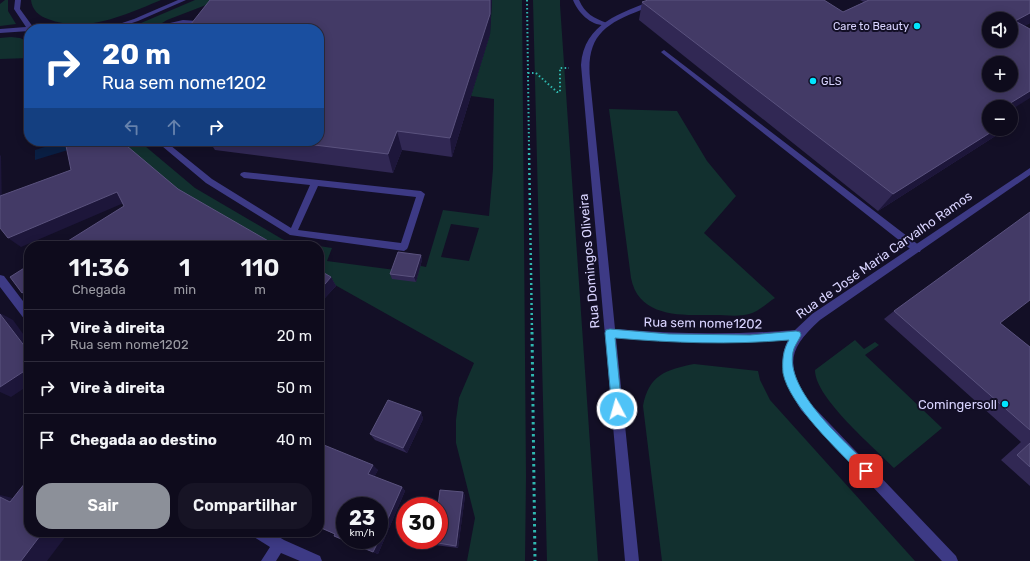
<!DOCTYPE html>
<html lang="pt">
<head>
<meta charset="utf-8">
<style>
  body { margin:0; font-family:Rubik,sans-serif; background:#171425; color:#f1f3f6; height:100vh; display:flex; flex-direction:column; font-size:15px; white-space:nowrap }
  * { box-sizing:border-box; margin:0 }
  p { font-size:13px; color:#9b9ba3 }
  .icon { flex:none; width:22px; height:22px; fill:none; stroke:currentColor; stroke-width:2; stroke-linecap:round; stroke-linejoin:round }
  .map { position:relative; flex:1; overflow:hidden }
  .sheet { position:absolute; left:24px; top:241px; width:300px; height:296px; display:flex; flex-direction:column; background:#0e0b1c; border-radius:16px; box-shadow:0 2px 10px #0003,0 0 0 1px #2e2b3b }
  .sheet>* { flex:none }
  .guide { position:absolute; left:24px; top:24px; width:300px; height:122px; border-radius:16px; box-shadow:0 2px 10px #0003,0 0 0 1px #2e2b3b; background:#1a4fa0; color:#fff; overflow:hidden }
  .fabs { position:absolute; left:982px; top:12px; display:grid; gap:8px }
  .fabs a { display:grid; place-items:center; width:36px; height:36px; border-radius:50%; background:#0e0b1c; box-shadow:0 2px 10px #0003,0 0 0 1px #2e2b3b; font-size:20px }
  .speed { position:absolute; left:336px; top:497px; display:flex; gap:8px; font-size:20px; font-weight:700; text-align:center }
  .speed>* { display:grid; place-content:center; width:52px; height:52px; border-radius:50%; background:#0e0b1c; box-shadow:0 2px 10px #0003,0 0 0 1px #2e2b3b; line-height:1 }
  .speed small { font-size:10px; font-weight:400 }
  .speed .limit { border:6px solid #d22; background:#fff; color:#111 }
  .pin { position:absolute; display:grid; place-items:center; width:34px; height:34px; color:#fff; margin:-17px; border-radius:8px; box-shadow:0 2px 6px #0006 }
  .me { position:absolute; width:44px; margin:-22px; rotate:354deg; stroke-linejoin:round; filter:drop-shadow(0 0 3px #0008) }
  .turn { display:flex; align-items:center; gap:14px; height:84px; padding:0 12px; font-size:18px }
  .turn .icon { width:52px; height:52px; stroke-width:2.5 }
  .turn b { display:block; font-size:28px; line-height:34px }
  .lanes { display:flex; align-items:center; height:38px; padding:0 12px; background:#0003; justify-content:center; gap:20px; direction:ltr }
  .lanes .off { opacity:.35 }
  .eta { display:flex; justify-content:space-evenly; align-items:center; height:68px; text-align:center }
  .eta b { font-size:24px; font-weight:600; line-height:28px }
  .cta { display:flex; gap:8px; margin-top:auto; padding:8px 12px }
  .cta a { flex:1; height:46px; border-radius:16px; background:#8c9099; color:#fff; font-size:16px; font-weight:600; line-height:46px; text-align:center }
  .cta a+a { background:#171425; color:#f1f3f6 }
  ul { padding:0; list-style:none }
  li { display:flex; align-items:center; gap:12px; height:52px; padding:0 12px; border-top:1px solid #2e2b3b }
  li div { flex:1 }
  li b { display:block; font-size:15px }
  li em { font-style:normal }
  .map>svg:first-child { display:block }
</style>
</head>
<body>
<div class="map">
<svg width="1030" height="561" viewBox="0 0 1030 561">
  <rect width="100%" height="100%" fill="#130f26"/>
  <path fill="#12302f" fill-rule="evenodd" d="M5 0H8V11L16 24 0 26V4Z
    M31 0H161C127 14 86 34 48 19 39 16 32 10 31 0Z
    M195 0H219L167 20 152 29H127Z
    M492 0H522L526 476 525 561H467L475 518 456 443V420L459 398 474 363 319 276V246L332 248 327 261 395 270 421 266 426 267 443 210 489 216 493 169 494 99 471 96 490 34ZM451 224 479 228 469 261 441 257Z
    M533 0H560V5L598 561H547Z
    M11 37 20 38 29 42V58L0 59V38Z
    M609 109 677 111 707 161 736 196 704 233 775 298C767 303 758 312 749 314 739 317 725 315 715 315 684 315 639 319 631 278Z
    M118 141H139L195 188 282 239 289 242 318 246H267L186 199Z
    M855 340 864 349 875 342 879 345 865 355 942 428 894 468C874 447 815 398 815 370Z
    M694 364 758 371 760 380 770 400 915 561H662L643 406C649 375 665 370 694 364Z"/>
  <path fill="#0a1f44" d="M64 141H67L68 150 35 160V150Z"/>
  <g fill="none" stroke-linecap="round" stroke-linejoin="round">
    <path stroke="#2fb8b0" stroke-width="2" stroke-dasharray="1.5 2.5" stroke-linecap="butt" d="M527 0 529 149
      M528 73H536L557 92H560V68H569"/>
    <path stroke="#2fb8b0" stroke-width="2.5" stroke-dasharray="2 3" stroke-linecap="butt" d="M529 148 532 333"/>
    <path stroke="#2fb8b0" stroke-width="3" stroke-dasharray="2.5 3.5" stroke-linecap="butt" d="M532 332 535 561"/>
    <path fill="#3d3a85" fill-rule="evenodd" d="M15 0H21L20 9 33 27 37 29H29V31L0 33V29L26 27 14 9Z
      M178 0H186L138 21 114 29H104L134 19Z
      M573 0H579C585 14 594 18 607 23V25C592 27 578 13 573 0Z
      M183 20 197 21 202 26V29H196V26L193 24C180 23 173 29 162 29L170 23Z
      M664 50 920 246 921 249 920 252H914L662 53 661 52Z
      M156 141H165L212 179 291 228 310 185 244 178 240 175 241 173 244 172 421 191 425 194 408 247 407 249 404 251 290 235 206 183ZM318 186 416 197 401 243 298 230Z"/>
    <path fill="#3d3a85" fill-rule="evenodd" d="M654 0H663C658 5 648 7 641 10 604 24 586 37 590 79L615 329C675 334 735 335 795 330L812 314 1030 168V175L820 320C787 350 786 365 809 402L956 556 958 561H942L801 410C788 388 775 365 788 340L703 343 616 338 639 561H625L581 65C584 23 621 13 654 0Z
      M0 275 4 276 29 309V322L25 320 0 287Z
      M253 532H271L284 540 320 556 322 561H300L281 553 276 561H261L270 547 254 537Z"/>
  </g>
  <path fill="#312854" d="M860 0H1030V23L1024 26 989 107 997 135 878 211 639 20 642 2 843 12 864 2Z
    M490 34 452 157 402 150 393 173 215 150 209 141H319Z
    M421 255 422 260 416 282 392 279 390 274Z
    M319 270 331 277 336 286 323 300 319 298Z
    M894 311 1000 323 1030 347V486L1001 460 1021 442 884 319Z
    M421 412 423 419 407 453 375 440 370 434Z
    M319 443 378 470 374 477 402 487 405 491 378 554 340 539 334 536V534L319 527Z
    M463 492 465 496 458 548 435 545 432 542Z"/>
  <path fill="#1d163a" d="M490 0H492L490 34 452 157 450 138Z
    M1030 13V23L1011 33 1015 21Z
    M1030 91V98L1011 110V107H1004Z
    M996 129H1003L997 135 878 211 893 194Z
    M397 131 402 150 393 173 388 154Z
    M0 155 1 156 2 209 0 207Z
    M117 192 126 202 21 247 8 238Z
    M421 255 422 260 416 282 414 277Z
    M331 277 336 286 323 300 319 293V291Z
    M29 288V297L22 293Z
    M0 313 13 320 29 342V352Z
    M29 368V385L11 397 0 392V387Z
    M421 412 423 419 407 453 403 448Z
    M373 465 378 470 373 479 368 474Z
    M402 487 405 491 378 554 373 552Z
    M463 492 465 496 458 548 456 546Z
    M0 495 17 499 10 502 0 497Z
    M43 532H69L47 561H21Z"/>
  <path fill="#433a66" stroke="#5a527e" fill-rule="evenodd" d="M210 0H490V14L450 138 397 131 388 154 282 141H319V29H187Z
    M648 0H824L843 12 869 0H1030V13L1015 21 1030 29V91L1004 107H989V129H996L893 194 642 2ZM989 19H1011V41H989ZM989 63H1011V85H989Z
    M1011 115 1014 117 1011 120Z
    M65 141H121L178 189 277 246H60L124 206 117 192 8 238 0 228V196L71 170Z
    M1030 212V300L1000 323 1030 347V430L894 311Z
    M398 252 421 255 414 277 390 274Z
    M29 265V288L22 293 10 277Z
    M319 270 331 277 319 291Z
    M0 314 29 352V368L0 387Z
    M388 400 421 412 403 448 370 434Z
    M319 443 373 465 368 474 402 487 379 539V506H345V540H379L373 552 334 536 335 534 319 527Z
    M1030 443V467L1017 455Z
    M29 478V532H43L21 561H0V497L10 502Z
    M440 490 463 492 456 546 432 542V540H439V506H438Z"/>
  <path fill="#4fc3f7" stroke="#337fa1" d="M610 329 669 334 750 335 796 331 800 332 801 335C799 340 794 346 793 352 785 391 845 441 870 467L871 471 870 475 866 477 862 475C839 451 789 405 783 373 782 361 783 350 789 340 731 345 673 343 615 338L622 409 621 413 617 414 613 413 612 409 605 333 606 330Z"/>
  <g fill="#00e5ff" stroke="#130f26" stroke-width="1.5">
    <circle cx="917" cy="26" r="4"/>
    <circle cx="813" cy="81" r="4"/>
    <circle cx="1005" cy="404" r="4"/>
  </g>
  <g text-anchor="middle" dominant-baseline="central" stroke-width="4" stroke-linejoin="round" paint-order="stroke">
    <g font-size="11" fill="#d9d4ff" stroke="#130f26" text-anchor="end">
      <text x="909" y="26">Care to Beauty</text>
      <text x="821" y="81" text-anchor="start">GLS</text>
    </g>
    <g font-size="13" fill="#d9d4ff" stroke="#130f26">
      <text transform="translate(884 255) rotate(-35)">Rua de José Maria Carvalho Ramos</text>
      <text transform="translate(589 261) rotate(-95)">Rua Domingos Oliveira</text>
      <text transform="translate(703 323) rotate(1)">Rua sem nome1202</text>
    </g>
    <g font-size="13" fill="#d9d4ff" stroke="#130f26" text-anchor="end">
      <text x="997" y="404">Comingersoll</text>
    </g>
  </g>
</svg>
<div class="fabs">
<a><svg class="icon" aria-label="sound" viewBox="0 0 24 24"><path d="M4 9h4l5-4v14l-5-4H4zM17 9q2 3 0 6"/></svg></a>
<a>+</a>
<a>−</a>
</div>
<div class="speed"><div>23<small>km/h</small></div><div class="limit">30</div></div>
<div class="pin" style="left:866px;top:471px;background:#d93025"><svg class="icon" aria-label="arrive" viewBox="0 0 24 24"><path d="M6 21V4h12l-3 4 3 4H6"/></svg></div>
<svg class="me" style="left:617px;top:409px" viewBox="-20 -20 40 40"><circle r="17" fill="#4fc3f7" stroke="#fff" stroke-width="3"/><path d="M0-11L8 9 0 5-8 9z" fill="#fff"/></svg>
<div class="guide">
<div class="turn"><svg class="icon" aria-label="right" viewBox="0 0 24 24"><path d="M7 20v-9h11M14 6l5 5-5 5"/></svg><div><b>20 m</b>Rua sem nome1202</div></div>
<div class="lanes"><svg class="icon off" aria-label="left" viewBox="0 0 24 24"><path d="M17 20v-9H6M10 6l-5 5 5 5"/></svg><svg class="icon off" aria-label="ahead" viewBox="0 0 24 24"><path d="M12 20V5M6 11l6-6 6 6"/></svg><svg class="icon" aria-label="right" viewBox="0 0 24 24"><path d="M7 20v-9h11M14 6l5 5-5 5"/></svg></div>
</div>
<section class="sheet">
<div class="eta">
<div><b>11:36</b><p>Chegada</p></div>
<div><b>1</b><p>min</p></div>
<div><b>110</b><p>m</p></div>
</div>
<ul>
<li><svg class="icon" aria-label="right" viewBox="0 0 24 24"><path d="M7 20v-9h11M14 6l5 5-5 5"/></svg><div><b>Vire à direita</b><p>Rua sem nome1202</p></div><em>20 m</em></li>
<li><svg class="icon" aria-label="right" viewBox="0 0 24 24"><path d="M7 20v-9h11M14 6l5 5-5 5"/></svg><div><b>Vire à direita</b></div><em>50 m</em></li>
<li><svg class="icon" aria-label="arrive" viewBox="0 0 24 24"><path d="M6 21V4h12l-3 4 3 4H6"/></svg><div><b>Chegada ao destino</b></div><em>40 m</em></li>
</ul>
<div class="cta"><a>Sair</a><a>Compartilhar</a></div>
</section>
</div>
</body>
</html>
